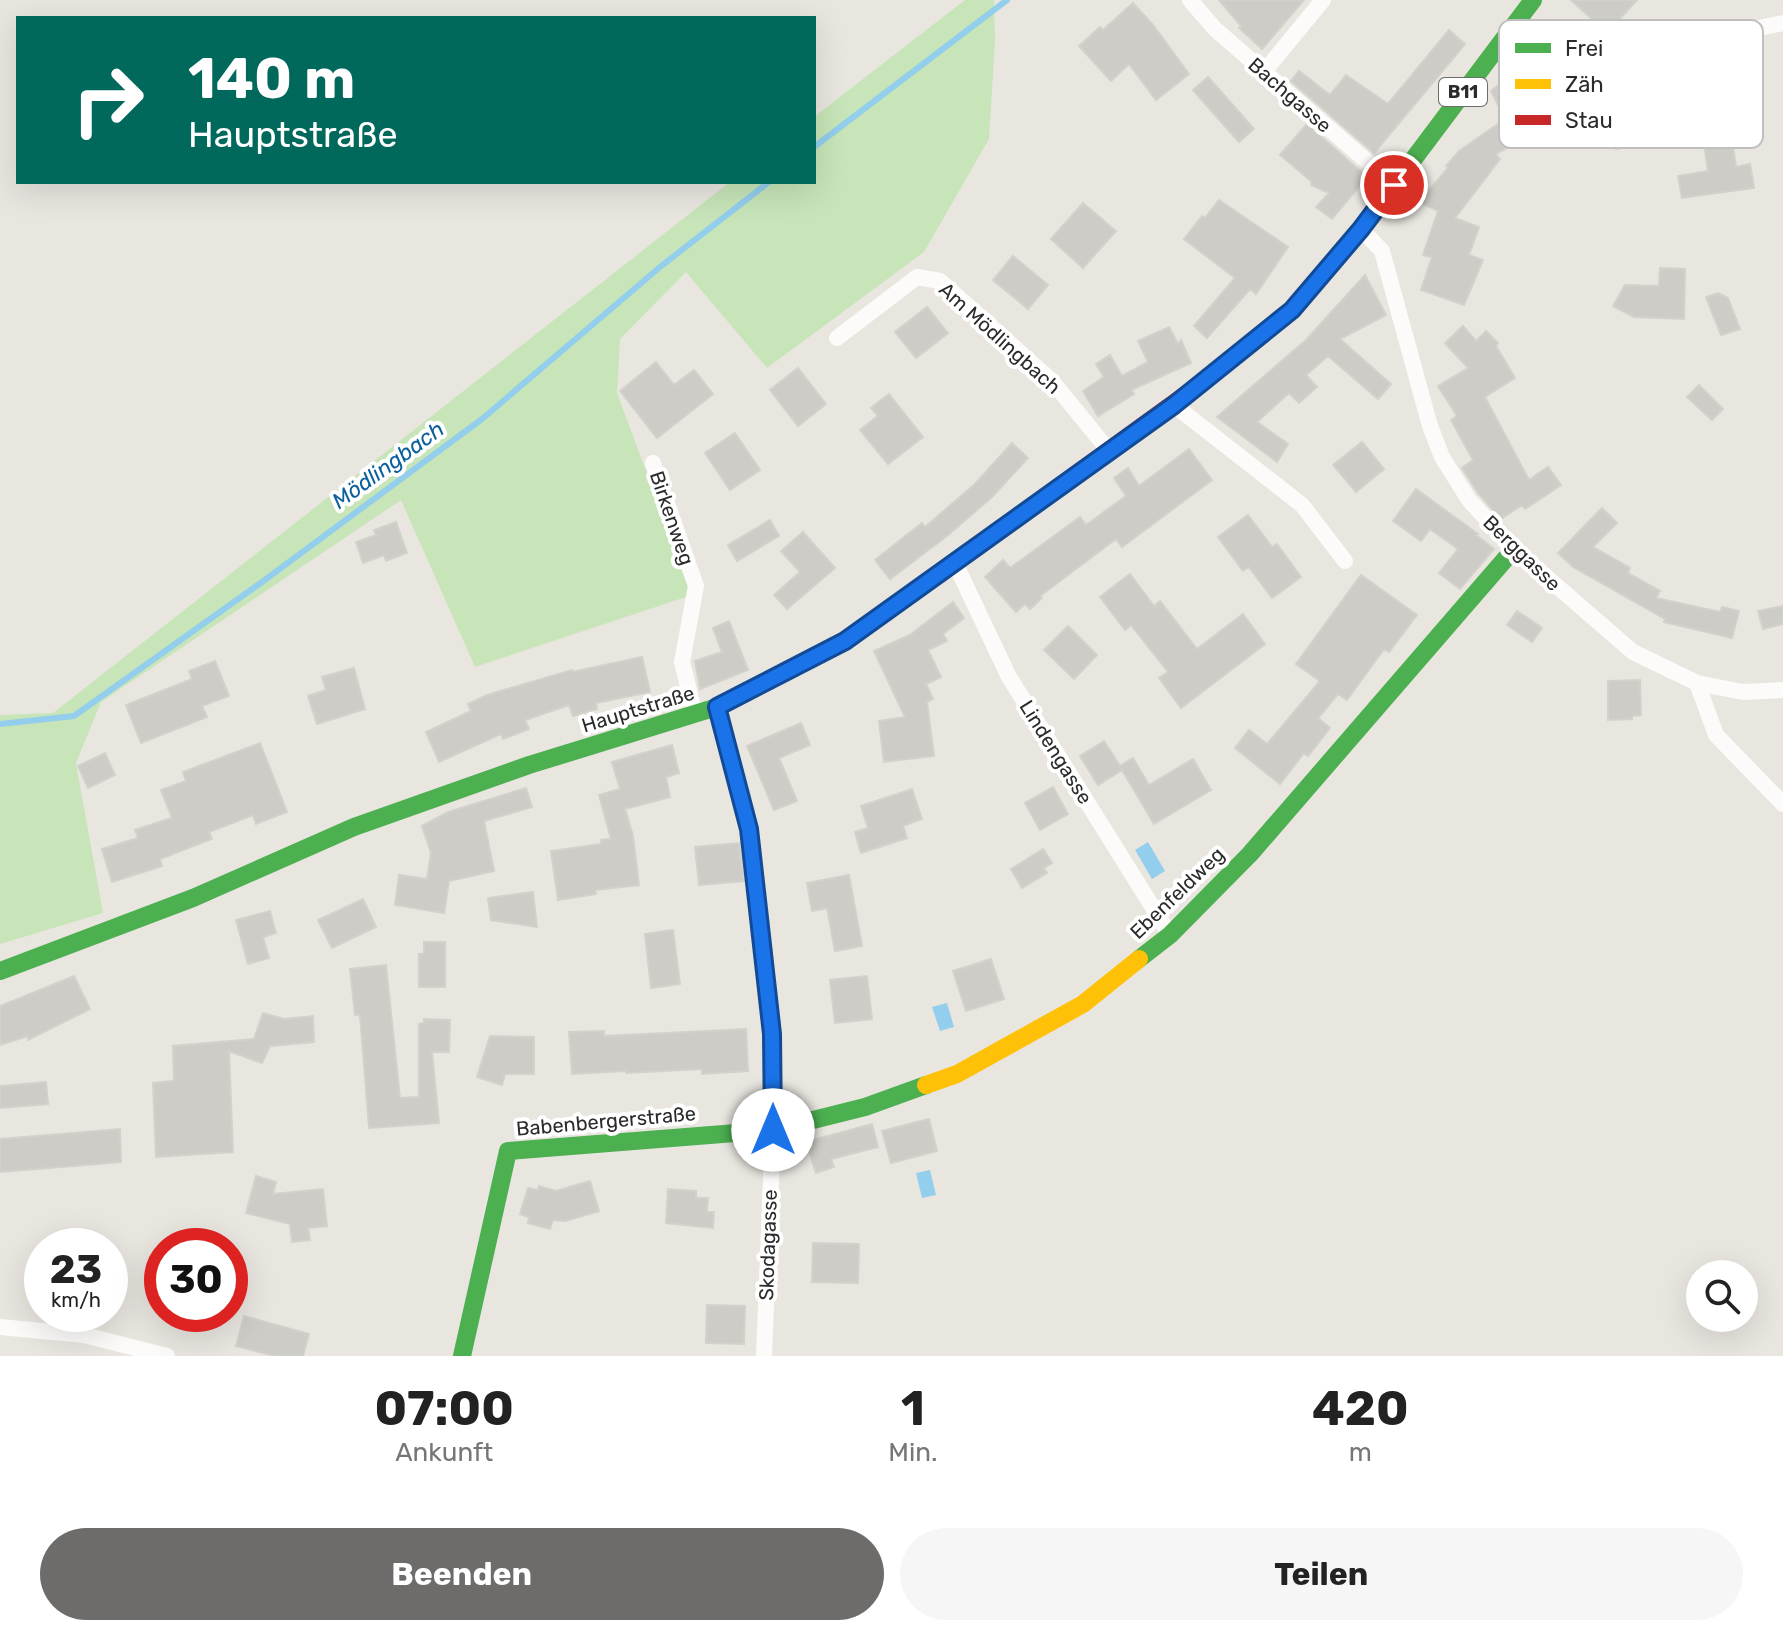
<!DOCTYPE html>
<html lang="de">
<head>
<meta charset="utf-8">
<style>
  body { margin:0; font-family:Rubik,sans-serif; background:#f6f6f6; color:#222; height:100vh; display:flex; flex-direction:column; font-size:30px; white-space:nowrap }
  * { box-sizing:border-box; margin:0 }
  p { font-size:26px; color:#767676 }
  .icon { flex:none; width:44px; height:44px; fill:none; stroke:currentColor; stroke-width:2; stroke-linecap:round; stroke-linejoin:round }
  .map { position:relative; height:1356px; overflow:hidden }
  .details { display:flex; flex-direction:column; background:#fff; flex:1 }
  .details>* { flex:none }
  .banner { position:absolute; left:16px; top:16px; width:800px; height:168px; border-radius:0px; box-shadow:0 8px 32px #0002; background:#00695c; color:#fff; overflow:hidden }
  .tools { position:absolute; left:1686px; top:1260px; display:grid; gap:16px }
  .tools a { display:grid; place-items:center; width:72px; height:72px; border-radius:50%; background:#fff; box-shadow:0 8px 32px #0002; font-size:40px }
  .speed { position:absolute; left:24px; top:1228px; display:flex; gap:16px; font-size:40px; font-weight:700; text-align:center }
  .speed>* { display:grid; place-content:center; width:104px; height:104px; border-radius:50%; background:#fff; box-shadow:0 8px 32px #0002; line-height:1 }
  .speed small { font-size:20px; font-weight:400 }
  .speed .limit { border:12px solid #d22; background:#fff; color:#111 }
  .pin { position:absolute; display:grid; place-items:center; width:68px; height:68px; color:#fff; margin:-34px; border:4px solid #fff; border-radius:50%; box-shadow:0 2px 8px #0007 }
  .me { position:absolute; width:88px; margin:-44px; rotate:0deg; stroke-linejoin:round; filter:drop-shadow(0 0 6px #0008) }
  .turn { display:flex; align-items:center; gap:28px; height:168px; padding:0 40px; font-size:36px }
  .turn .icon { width:104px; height:104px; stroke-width:2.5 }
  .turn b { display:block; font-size:56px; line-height:68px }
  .eta { display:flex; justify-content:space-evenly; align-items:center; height:136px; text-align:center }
  .eta b { font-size:48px; font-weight:700; line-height:56px }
  .action { display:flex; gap:16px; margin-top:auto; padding:16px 40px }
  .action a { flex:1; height:92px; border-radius:48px; background:#6e6c6a; color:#fff; font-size:32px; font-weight:700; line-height:92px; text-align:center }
  .action a+a { background:#f6f6f6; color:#222 }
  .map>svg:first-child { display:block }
</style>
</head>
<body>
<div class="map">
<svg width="1783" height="1356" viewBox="0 0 1783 1356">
  <rect width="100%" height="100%" fill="#e9e6e0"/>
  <path fill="#c7e5b8" d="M965 0H994L995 41 989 139 924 252 767 368 686 272 620 339 617 393 692 595 475 667 401 500 101 702 76 763 103 913 0 944V715L53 713 730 182H814V117Z"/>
  <path fill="#93ceec" d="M1148 842 1165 871 1152 879 1135 850Z
    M947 1003 954 1027 940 1031 932 1007Z
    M930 1170 936 1195 922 1198 916 1173Z"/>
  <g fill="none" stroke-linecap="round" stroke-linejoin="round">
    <path stroke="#93ceec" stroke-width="6" d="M814 147 1007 0
      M0 724 74 716 262 582 482 419 660 267 769 182"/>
  </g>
  <path fill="#ceccc7" stroke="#d4d1cc" stroke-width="2" d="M1219 0H1304L1262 49 1239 28 1241 26Z
    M1571 0H1637L1607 33Z
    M1133 3 1153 25 1189 74 1156 100 1129 64 1111 81 1079 46 1100 27 1103 30Z
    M1449 30 1465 44 1374 153 1291 81 1299 71 1330 95 1346 75 1388 104Z
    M1208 77 1254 129 1239 142 1193 90Z
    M1508 77 1519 100 1528 95 1531 100 1544 94 1548 101 1555 97 1567 123 1533 141 1530 135 1496 154 1500 159 1455 218 1479 227 1469 255 1483 260 1464 305 1421 290 1432 257 1423 255 1438 211 1419 202 1448 168 1446 166 1459 151 1505 119 1491 91Z
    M1645 99 1654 141 1616 149 1607 107Z
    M1307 124 1367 177 1332 219 1316 207 1329 193 1311 185 1312 182 1280 155Z
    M1730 126 1736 167 1750 164 1754 188 1682 198 1678 176 1708 171 1702 130Z
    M1219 200 1288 247 1256 294 1250 289 1207 338 1194 326 1235 278 1184 239 1202 216 1205 218Z
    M1083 203 1116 231 1083 268 1051 239Z
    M1013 256 1048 285 1028 309 993 280Z
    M1660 268 1685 269 1684 319 1634 317 1613 306 1625 285 1659 286Z
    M1365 275 1386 315 1340 339 1391 384 1378 399 1328 356 1306 375 1317 387 1299 403 1289 393 1257 422 1288 444 1277 462 1217 417 1306 340Z
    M1718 293 1728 298 1740 329 1721 335 1706 297Z
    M927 307 948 333 916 358 895 332Z
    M1463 326 1476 341 1486 331 1498 343 1496 346 1515 378 1485 397 1529 480 1548 467 1561 485 1525 509 1522 505 1501 519 1478 493 1462 468 1473 460 1451 420 1457 416 1438 386 1468 368 1445 343Z
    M1169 327 1178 344 1181 340 1191 363 1131 390 1134 394 1098 416 1083 391 1104 377 1096 364 1110 355 1122 376 1148 362 1138 341Z
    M656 362 674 385 694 370 713 394 657 438 620 391Z
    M798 368 826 404 798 426 770 390Z
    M1699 385 1723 409 1712 420 1687 397Z
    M889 394 923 437 888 464 860 430 878 416 871 408Z
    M735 433 760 470 730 490 705 453Z
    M1362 442 1384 469 1356 492 1333 465Z
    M1012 443 1028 458 992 497 947 536 890 579 875 560 922 523 925 527 975 484Z
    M1189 449 1212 480 1122 547 1116 539 1040 596 1042 598 1030 609 1025 604 1016 612 985 577 1003 560 1010 568 1080 517 1086 525 1126 496 1114 478 1128 468 1139 486Z
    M1416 489 1478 534 1476 535 1494 549 1460 589 1439 573 1458 549 1430 529 1421 541 1393 521Z
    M1602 508 1617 523 1593 547 1630 568 1628 573 1660 591 1656 598 1720 612 1722 607 1739 611 1732 638 1664 622 1665 619 1573 567 1558 553Z
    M1248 515 1272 547 1277 544 1301 577 1272 598 1249 567 1243 571 1218 537Z
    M770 520 779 536 737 561 728 545Z
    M396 522 407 553 386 561 384 555 363 563 356 542 376 535 374 530Z
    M803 532 835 568 787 609 774 595 800 572 781 551Z
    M1130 574 1154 606 1160 601 1197 649 1243 614 1265 644 1181 708 1159 678 1168 672 1131 625 1125 630 1100 597Z
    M1361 575 1417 615 1389 652 1384 649 1347 700 1338 694 1318 718 1330 728 1308 756 1304 753 1280 784 1235 748 1249 730 1267 744 1320 681 1296 664Z
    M953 602 964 618 943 634 947 641 928 650 941 677 926 684 933 699 927 702 934 756 884 762 879 721 905 717 874 651 910 635Z
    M1783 606V624L1763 629 1758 611Z
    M1517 611 1542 628 1532 642 1507 625Z
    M729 621 748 670 700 689 695 661 722 652 713 628Z
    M1068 626 1097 655 1074 679 1044 650Z
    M642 657 650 692 596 703 597 709 573 716 569 705 525 720 529 729 503 739 501 734 439 762 426 732 471 711 468 704 487 695 572 670V672Z
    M215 661 229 696 202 706 207 717 141 743 126 705 192 679 189 671Z
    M354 668 365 709 317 724 308 696 326 690 322 677Z
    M1640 680 1641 715 1632 716V719L1608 720V681Z
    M801 723 810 745 779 758 797 801 774 810 747 746Z
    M1104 741 1120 766 1133 758 1149 785 1193 759 1211 790 1154 824 1122 770 1098 785 1080 756Z
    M260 743 287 812 256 824 253 815 209 832 212 839 160 859 162 866 112 882 102 849 138 838 135 830 172 818 161 790 186 781 183 772Z
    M672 745 679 773 666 777 670 797 625 809 633 836 639 885 595 890 596 894 558 900 551 851 601 844V840L611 839 599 795 620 789 612 762Z
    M105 753 115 775 88 788 78 766Z
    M1053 787 1068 814 1040 830 1025 803Z
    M526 788 532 807 484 821 494 871 449 881 444 913 395 905 399 875 427 879 431 853 422 826 448 812Z
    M912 789 922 819 903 826 907 838 861 853 855 832 868 828 861 806Z
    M739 843 744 881 699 885 695 847Z
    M1043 849 1052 863 1044 868 1047 873 1022 888 1011 869Z
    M849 875 862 946 835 951 827 908 812 911 807 883Z
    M533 892 537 927 491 920 488 898Z
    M363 899 376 927 332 948 318 920Z
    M270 911 276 933 263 937 269 958 248 964 236 920Z
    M673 930 680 984 651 988 645 934Z
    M424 942H445V987H419V954H424Z
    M991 959 1004 999 966 1011 953 971Z
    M386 965 400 1098 419 1097V1024L424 1023V1019L450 1020 449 1052H432L439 1123 369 1128 360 1015H355L350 969Z
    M74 976 90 1009 28 1040V1036L0 1045V1006Z
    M867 976 872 1019 835 1023 830 980Z
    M263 1013 284 1019 313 1016 314 1042 270 1046 262 1063 229 1051 233 1152 156 1157 153 1083 174 1081 173 1046 254 1039Z
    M746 1029 748 1071 702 1074V1069L626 1073V1071L572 1074 569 1032 604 1031V1036Z
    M490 1036 534 1037V1074H505L502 1085 477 1077Z
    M46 1082 48 1104 0 1108V1086Z
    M929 1119 937 1151 891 1163 882 1131Z
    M872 1124 878 1147 831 1159 834 1167 816 1173 806 1142Z
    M120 1129 121 1162 0 1172V1139Z
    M256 1176 276 1182 273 1194 323 1189 327 1226 308 1228 310 1240 292 1242 290 1224 246 1213Z
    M590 1181 599 1211 565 1221 553 1220 550 1229 528 1223 529 1217 520 1214 528 1188 538 1190 539 1186 556 1191Z
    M668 1189 696 1191V1198H708L707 1212H714L713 1228 666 1223Z
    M813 1243 859 1244 858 1283 812 1282Z
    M707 1305 745 1306 744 1344 706 1343Z
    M244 1316 309 1334 303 1356H275L236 1346Z"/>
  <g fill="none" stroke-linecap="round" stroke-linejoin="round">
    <path stroke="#fcfbfa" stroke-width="16" d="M1190 0 1215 29 1394 185
      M1500 44 1640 49 1665 48 1783 23
      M1263 73 1323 0
      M1361 229 1382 251 1430 426 1442 457 1469 500 1514 549 1633 652 1697 683 1743 692 1783 690
      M837 338 917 277 940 281 1052 381 1109 451
      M1174 405 1302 505 1345 561
      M653 463 696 586 682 662 695 715
      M955 563 1009 677 1170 935
      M1697 683 1716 735 1783 804
      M717 707 749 829 772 1034 773 1130 764 1356
      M0 1327 84 1335 167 1356"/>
    <path stroke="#4caf50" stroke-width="18" d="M1199 385 1292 310 1361 229 1533 0
      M1139 959 1170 935 1250 854 1514 549
      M0 971 193 898 354 827 529 765 717 707 845 641 950 566
      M462 1356 508 1151 773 1130 865 1107 926 1085"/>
    <path stroke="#ffc107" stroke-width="18" d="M926 1085 957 1074 1083 1004 1139 959"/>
    <path stroke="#c62828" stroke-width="18" d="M950 566 1199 385"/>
  </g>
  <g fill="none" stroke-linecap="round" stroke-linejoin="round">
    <defs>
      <path id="route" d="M773 1130 772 1034 749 829 717 707 845 641 1174 405 1292 310 1361 229 1394 185"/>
    </defs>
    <use href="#route" stroke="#114b97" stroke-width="20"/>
    <use href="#route" stroke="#1a73e8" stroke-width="14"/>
  </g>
  <g text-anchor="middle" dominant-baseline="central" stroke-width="8" stroke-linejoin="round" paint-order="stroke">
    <rect fill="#fff" stroke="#6b6b6b" stroke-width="2" x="1439" y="78" width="48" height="28" rx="6"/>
    <g font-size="18" font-weight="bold" fill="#2b2b2b">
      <text x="1463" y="92">B11</text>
    </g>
    <g font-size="20" fill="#2b2b2b" stroke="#fff">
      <text transform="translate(1290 95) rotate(41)">Bachgasse</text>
      <text transform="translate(1000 338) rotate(42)">Am Mödlingbach</text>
      <text transform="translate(672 518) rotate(71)">Birkenweg</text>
      <text transform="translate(1522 553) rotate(44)">Berggasse</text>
      <text transform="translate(638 709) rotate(-17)">Hauptstraße</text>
      <text transform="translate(1056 752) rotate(58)">Lindengasse</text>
      <text transform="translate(1177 893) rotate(-44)">Ebenfeldweg</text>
      <text transform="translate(606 1121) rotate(-5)">Babenbergerstraße</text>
      <text transform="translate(768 1245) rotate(-88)">Skodagasse</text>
    </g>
    <g font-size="22" font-style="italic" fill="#0b609e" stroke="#fff">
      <text transform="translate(388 465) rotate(-36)">Mödlingbach</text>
    </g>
  </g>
  <rect x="1499" y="20" width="264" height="128" rx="12" fill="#fff" stroke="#bfbfbf" stroke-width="2"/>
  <rect x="1515" y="43" width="36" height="10" fill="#4caf50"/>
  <rect x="1515" y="79" width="36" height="10" fill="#ffc107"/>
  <rect x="1515" y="115" width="36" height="10" fill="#c62828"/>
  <g font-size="22" fill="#2b2b2b">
    <text x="1565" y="56">Frei</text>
    <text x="1565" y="92">Zäh</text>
    <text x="1565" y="128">Stau</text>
  </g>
</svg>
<div class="tools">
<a><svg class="icon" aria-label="search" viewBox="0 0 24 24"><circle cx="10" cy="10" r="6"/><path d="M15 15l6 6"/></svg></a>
</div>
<div class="speed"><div>23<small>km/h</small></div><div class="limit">30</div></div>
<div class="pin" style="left:1394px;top:185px;background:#d93025"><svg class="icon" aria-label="arrive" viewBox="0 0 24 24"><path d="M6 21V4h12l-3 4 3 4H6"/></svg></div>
<svg class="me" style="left:773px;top:1130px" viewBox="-20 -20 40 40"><circle r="19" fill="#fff"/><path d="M0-13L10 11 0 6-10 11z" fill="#1a73e8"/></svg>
<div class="banner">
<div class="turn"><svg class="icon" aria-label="right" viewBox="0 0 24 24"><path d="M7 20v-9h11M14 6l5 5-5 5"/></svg><div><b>140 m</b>Hauptstraße</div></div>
</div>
</div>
<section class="details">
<div class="eta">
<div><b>07:00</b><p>Ankunft</p></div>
<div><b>1</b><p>Min.</p></div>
<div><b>420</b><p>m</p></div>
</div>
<div class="action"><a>Beenden</a><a>Teilen</a></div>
</section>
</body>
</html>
